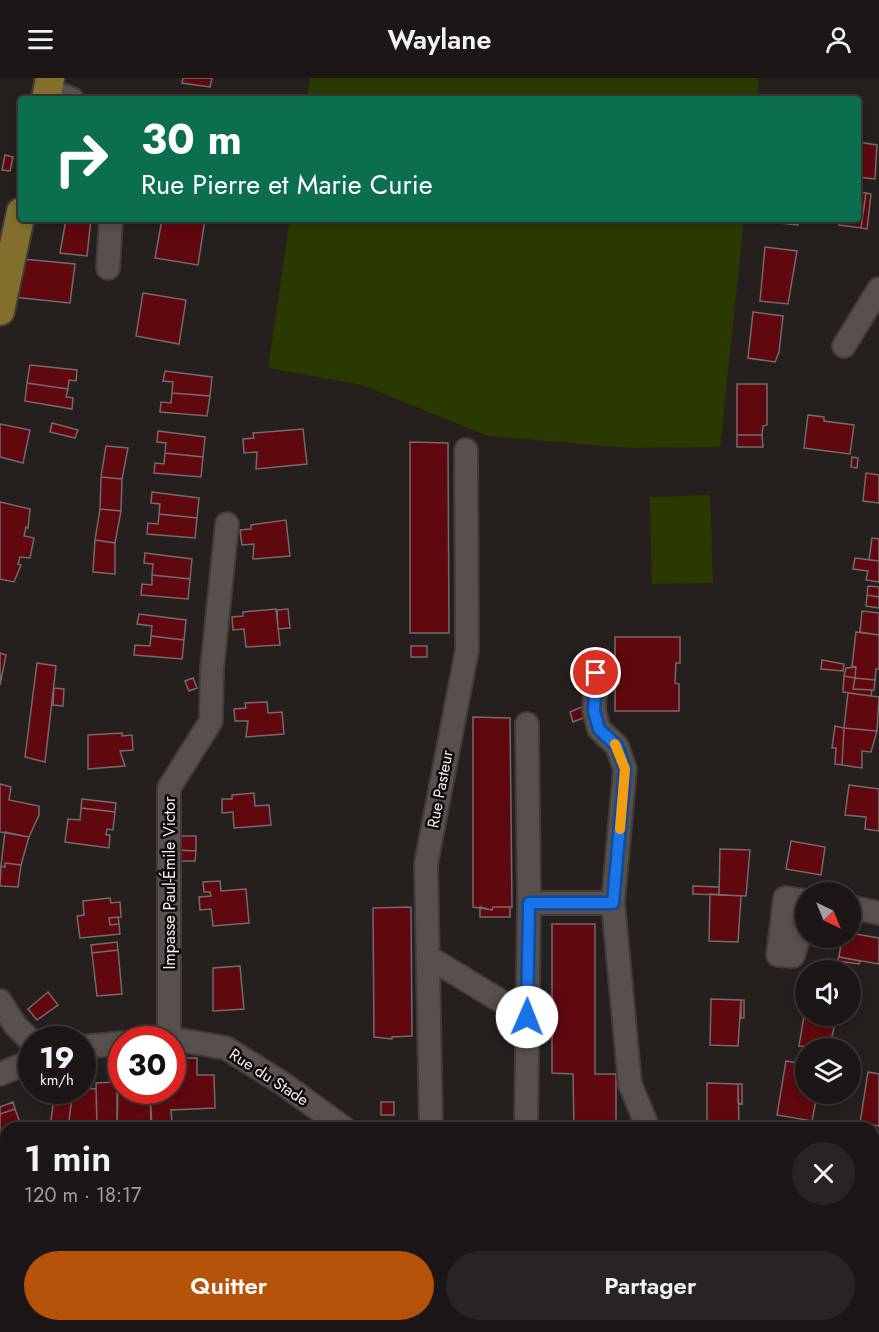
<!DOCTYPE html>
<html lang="fr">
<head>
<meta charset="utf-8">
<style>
  body { margin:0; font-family:Jost,sans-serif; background:#292423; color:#f1f3f6; height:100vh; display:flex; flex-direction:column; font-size:22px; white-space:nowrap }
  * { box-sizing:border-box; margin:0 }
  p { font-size:20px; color:#a09fa1 }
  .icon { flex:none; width:33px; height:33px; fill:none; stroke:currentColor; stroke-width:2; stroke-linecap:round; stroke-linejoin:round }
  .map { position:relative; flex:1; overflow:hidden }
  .sheet { position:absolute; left:0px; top:1044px; width:879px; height:210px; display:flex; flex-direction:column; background:#1c1716; border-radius:18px 18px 0 0; box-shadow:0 3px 9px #0003,0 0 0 2px #3a3635 }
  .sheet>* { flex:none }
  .hud { position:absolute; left:18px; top:18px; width:843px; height:126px; border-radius:6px; box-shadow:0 3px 9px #0003,0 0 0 2px #3a3635; background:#0b6e4f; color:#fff; overflow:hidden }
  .needle { width:39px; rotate:137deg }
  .fabs { position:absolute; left:795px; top:804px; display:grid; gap:12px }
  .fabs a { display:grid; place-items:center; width:66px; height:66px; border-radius:50%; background:#1c1716; box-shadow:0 3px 9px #0003,0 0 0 2px #3a3635; font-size:30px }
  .speed { position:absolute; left:18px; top:948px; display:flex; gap:12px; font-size:30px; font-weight:700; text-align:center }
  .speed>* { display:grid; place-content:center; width:78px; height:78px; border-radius:50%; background:#1c1716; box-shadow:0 3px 9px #0003,0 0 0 2px #3a3635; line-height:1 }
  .speed small { font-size:15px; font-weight:400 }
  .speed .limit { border:9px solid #d22; background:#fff; color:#111 }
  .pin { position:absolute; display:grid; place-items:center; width:51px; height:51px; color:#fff; margin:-26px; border:3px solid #fff; border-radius:50%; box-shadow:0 2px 6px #0007 }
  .me { position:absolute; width:66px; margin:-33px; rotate:1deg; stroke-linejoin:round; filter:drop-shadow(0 0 4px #0008) }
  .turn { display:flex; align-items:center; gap:21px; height:126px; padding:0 24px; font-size:27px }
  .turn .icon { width:78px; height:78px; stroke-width:2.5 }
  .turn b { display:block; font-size:42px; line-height:51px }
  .round { display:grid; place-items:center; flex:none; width:63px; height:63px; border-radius:32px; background:#292423 }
  .summary { display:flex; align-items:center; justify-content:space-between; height:102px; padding:0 24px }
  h1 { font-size:36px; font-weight:600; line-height:45px }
  .cta { display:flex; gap:12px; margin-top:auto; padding:12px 24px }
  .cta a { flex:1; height:69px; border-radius:36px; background:#b45309; color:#fff; font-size:24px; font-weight:600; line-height:69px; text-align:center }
  .cta a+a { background:#292423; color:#f1f3f6 }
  header { display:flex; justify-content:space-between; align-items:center; height:78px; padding:0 24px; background:#1c1716; font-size:27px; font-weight:600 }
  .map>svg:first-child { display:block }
</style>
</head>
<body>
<header><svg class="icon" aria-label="menu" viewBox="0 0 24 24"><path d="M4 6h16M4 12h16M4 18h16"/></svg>Waylane<svg class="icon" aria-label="person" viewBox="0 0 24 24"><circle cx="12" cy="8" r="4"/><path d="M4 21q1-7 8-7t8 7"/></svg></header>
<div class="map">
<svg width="879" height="1254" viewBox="0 0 879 1254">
  <rect width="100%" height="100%" fill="#251f1d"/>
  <path fill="#2a3900" d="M310 0H759L757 21H307Z
    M290 141H744L720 369 630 370 488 358 362 307 268 290Z
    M710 417 713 505 652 506 650 419Z"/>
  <path fill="#5f080e" stroke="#736b6b" stroke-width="1.5" d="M183 0H212L210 9 182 5Z
    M858 64 877 67 875 101 858 99Z
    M5 77 13 79 10 93 2 92Z
    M858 114 866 115 861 150 839 147 840 141H858Z
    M866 115 871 116 867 151 861 150Z
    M66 141H91L87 178 60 175Z
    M162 141H205L198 187 155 180Z
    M770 141H798V147L770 144Z
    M765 169 797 173 788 226 760 223Z
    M23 181 75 186 70 225 13 219Z
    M143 215 186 222 179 266 136 258Z
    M753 234 783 238 779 274 775 284 748 280Z
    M30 287 77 292 76 303 69 302 68 311 27 305Z
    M165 293 212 299 210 318 172 315 173 304 163 303Z
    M27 305 68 311 66 319 73 320 72 331 25 323Z
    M737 306H767V347L763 348 762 357H737Z
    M172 315 210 318 207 338 160 334 161 324 171 325Z
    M808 337 824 339V343L854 347 850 376 804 370Z
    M52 345 78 352 75 360 50 354Z
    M0 346 30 352 23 385 0 379Z
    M303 351 307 386 256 391 257 374 244 375 243 361 254 360 253 355Z
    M158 353 205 359 203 379 165 375 166 365 157 364Z
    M737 357H762L763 369H737Z
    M410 364 448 365 449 555H410Z
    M106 368 128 370 122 401 101 399Z
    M165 375 203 379 201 399 154 395 155 385 164 386Z
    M852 379 858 380 857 390 851 389Z
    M866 395 879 397V425L863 423Z
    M101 399 122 401 121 433 100 431Z
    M152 414 199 420 197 440 159 436 160 426 151 425Z
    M0 424 30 431 28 450 26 449 24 458 34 460 30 480 20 479 18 486 21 487 14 504 0 501Z
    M100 431 121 433 115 465 95 462Z
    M159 436 197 440 195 460 147 456 148 445 158 446Z
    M286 442 290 478 253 481 254 466 242 467 240 452 251 451V447Z
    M872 460 879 461V483L869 482Z
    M95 462 115 465V496L93 494Z
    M145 475 192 481 190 501 152 497 153 486 144 485Z
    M855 480 879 483V504L866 502 868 493 853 491Z
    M152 497 190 501 188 521 141 517 142 506 152 507Z
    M868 508 879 509V519L867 517Z
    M867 517 879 519V530L866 528Z
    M276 531 280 567 246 569 244 551 233 552 232 539 243 538V534Z
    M288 531 290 550 278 551 277 532Z
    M862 533 879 535V557L860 554Z
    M139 536 186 542 184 562 151 558 152 548 137 546Z
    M856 554 879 557V591H876L875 602 855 600 856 589 852 588Z
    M151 558 184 562 182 581 134 577 135 567 150 568Z
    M615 559H680V585H676L675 605 679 606V633H615V606H619V585H615Z
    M411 568H427V579H411Z
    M0 575 6 577 0 607Z
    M822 582 844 586 843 593 821 591Z
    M37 585 56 588 45 684 25 679Z
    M856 589 855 600 844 598 846 590Z
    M844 598 855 600 853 611 872 612 871 618 843 614Z
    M193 600 197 610 189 613 185 603Z
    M855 600 875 602 874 612 853 611Z
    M54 610 64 611 63 628 53 627Z
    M848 615 879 619 877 653 844 650Z
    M267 624 268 635 282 634 284 656 246 659 248 643H235L234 631 246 630 245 625Z
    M584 628 588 638 573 644 570 634Z
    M473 639 510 640 512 829H493L492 832 473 829Z
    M835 648 844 650 842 687 835 686 836 670H832Z
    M844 650 877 653 871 674 862 673V690L842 687Z
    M122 655V658L132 657 133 672 120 673 125 688 88 691V657Z
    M0 706 11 709 9 722 39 728V737L29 759 0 754Z
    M849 707 879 711V753L865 751 866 739 845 737Z
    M254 715 255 728 269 727 271 747 234 750 233 734 222 735V721H232V717Z
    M82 721 116 725 115 734 81 730Z
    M81 730 115 734 113 752 107 751 106 757H110L109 770 65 764 68 741 80 742Z
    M5 754 29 759 21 787 5 785V789L1 788Z
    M179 758H196V773L178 772Z
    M791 763 825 769 821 797 786 791Z
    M720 771 750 772 746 818 719 817Z
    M178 772 196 773 195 783H178Z
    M5 785 21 787 18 809 0 808 1 788 5 789Z
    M220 803 221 813 246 811 249 845 213 848 211 831 200 832 199 819 211 818 210 814H204L203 804Z
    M693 808 719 809V817L693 816Z
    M710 816 741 818 738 864 709 863Z
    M110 820 111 825 120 824 121 839 109 840 110 847 119 846 120 856 80 860 77 838 84 837 83 823Z
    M411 829 412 958 392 959V961L374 959 373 830Z
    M480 829 492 832 493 829H510V839H480Z
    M118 839 119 846 110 847 109 840Z
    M552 846H595V996H616V1050H574L573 996 552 995Z
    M850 855 879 860V886L839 879 842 860H850Z
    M117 864 118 872 92 875 91 867Z
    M118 872 122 916 97 918 92 875Z
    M839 879 860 883 859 886 837 883Z
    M240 888 244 931 213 933V890Z
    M48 914 58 927 37 942 28 931Z
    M711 921 741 922 738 968 710 967Z
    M741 922H744V940H741Z
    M806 926V938H837L829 970 799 968Z
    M181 980H197V997H214L215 1030 171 1032 172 1045 151 1046 150 1012H172V999L181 998Z
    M786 983 806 986V1016L817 1017 812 1043 777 1037Z
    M868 994 879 996V1048L860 1045Z
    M117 1004V1050H97L96 1005Z
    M707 1005 738 1006 739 1050H707Z
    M738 1006H742V1026L738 1025Z
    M118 1008H122V1012H150L152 1050H117Z
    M82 1010 96 1011 97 1050H68L73 1012H82Z
    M55 1012H73L68 1050H50Z
    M13 1024 15 1031 0 1036V1029Z
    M381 1024H394V1037H381Z
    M15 1031 22 1050H6V1087H0V1036Z
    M0 1091H6V1145L0 1146Z
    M6 1145V1182H0V1146Z
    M0 1182H6V1200L0 1201Z
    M0 1201 6 1228V1236L0 1237Z
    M6 1236V1248H9L11 1254H0V1237Z
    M237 1248H270L271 1254H237Z
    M276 1248H292V1254H276Z
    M432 1248H459L460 1254H433Z
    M712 1248 713 1251 688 1254H673V1249Z"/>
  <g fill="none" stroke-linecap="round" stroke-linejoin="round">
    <defs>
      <path id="minor" d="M48 12 72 21
        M108 190 111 141
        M844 268 879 211
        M596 595 594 633 599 651 617 668 625 691 613 825 630 1006 648 1050
        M806 823 785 820 778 877 793 878 799 857 806 850
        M529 825H613
        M850 829 879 835
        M430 880 527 939
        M0 923 15 947 32 964
        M169 960V710L211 643 212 591 227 446
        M152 962 169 960 226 970 282 1005 344 1050
        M82 969 122 965
        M0 996 32 983
        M431 1050 426 786 467 572 466 372
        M526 1050 529 825 527 646
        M873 1086 879 1085
        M873 1140H879
        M178 1248V1254
        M772 1248 773 1254
        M212 1254 215 1248
        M386 1254V1248"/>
      <path id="major" d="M46 21 50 0
        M0 233 21 134"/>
    </defs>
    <use href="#minor" stroke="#413c3a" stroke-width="26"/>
    <use href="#major" stroke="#413c3a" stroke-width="32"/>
    <use href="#minor" stroke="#57504d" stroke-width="22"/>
    <use href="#major" stroke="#826f2c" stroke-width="28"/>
  </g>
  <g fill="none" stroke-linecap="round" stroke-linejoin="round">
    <defs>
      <path id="route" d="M527 939 529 825H613L625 691 617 668 599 651 594 633 596 595"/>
    </defs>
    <use href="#route" stroke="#114b97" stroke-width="15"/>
    <use href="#route" stroke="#1a73e8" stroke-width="10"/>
    <path stroke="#f59e0b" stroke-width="10" d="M615 666 625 691 620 751"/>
  </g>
  <g text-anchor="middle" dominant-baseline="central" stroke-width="5" stroke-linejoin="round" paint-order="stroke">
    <g font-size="16" fill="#f5f1ef" stroke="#0c0908">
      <text transform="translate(440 711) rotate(-79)">Rue Pasteur</text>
      <text transform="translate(169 805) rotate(-90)">Impasse Paul-Émile Victor</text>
      <text transform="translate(269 999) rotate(33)">Rue du Stade</text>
    </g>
  </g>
</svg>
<div class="fabs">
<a><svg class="needle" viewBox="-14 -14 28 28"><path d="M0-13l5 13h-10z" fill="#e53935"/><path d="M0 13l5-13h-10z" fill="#a09fa1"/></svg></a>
<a><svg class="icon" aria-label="sound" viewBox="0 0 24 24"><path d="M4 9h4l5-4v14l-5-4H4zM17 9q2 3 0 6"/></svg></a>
<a><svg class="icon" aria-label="layers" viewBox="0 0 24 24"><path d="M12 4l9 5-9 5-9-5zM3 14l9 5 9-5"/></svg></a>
</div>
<div class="speed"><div>19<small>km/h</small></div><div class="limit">30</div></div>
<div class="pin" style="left:596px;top:595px;background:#d93025"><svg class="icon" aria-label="arrive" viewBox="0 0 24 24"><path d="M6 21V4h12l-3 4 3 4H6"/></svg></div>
<svg class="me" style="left:527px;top:939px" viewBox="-20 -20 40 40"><circle r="19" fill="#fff"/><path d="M0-13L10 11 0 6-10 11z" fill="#1a73e8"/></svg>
<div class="hud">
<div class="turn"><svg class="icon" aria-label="right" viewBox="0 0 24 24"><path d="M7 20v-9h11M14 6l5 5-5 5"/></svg><div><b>30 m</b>Rue Pierre et Marie Curie</div></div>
</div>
<section class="sheet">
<div class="summary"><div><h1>1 min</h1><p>120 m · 18:17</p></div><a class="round"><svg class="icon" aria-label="close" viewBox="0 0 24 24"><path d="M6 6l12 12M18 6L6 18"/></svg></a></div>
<div class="cta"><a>Quitter</a><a>Partager</a></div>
</section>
</div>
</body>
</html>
